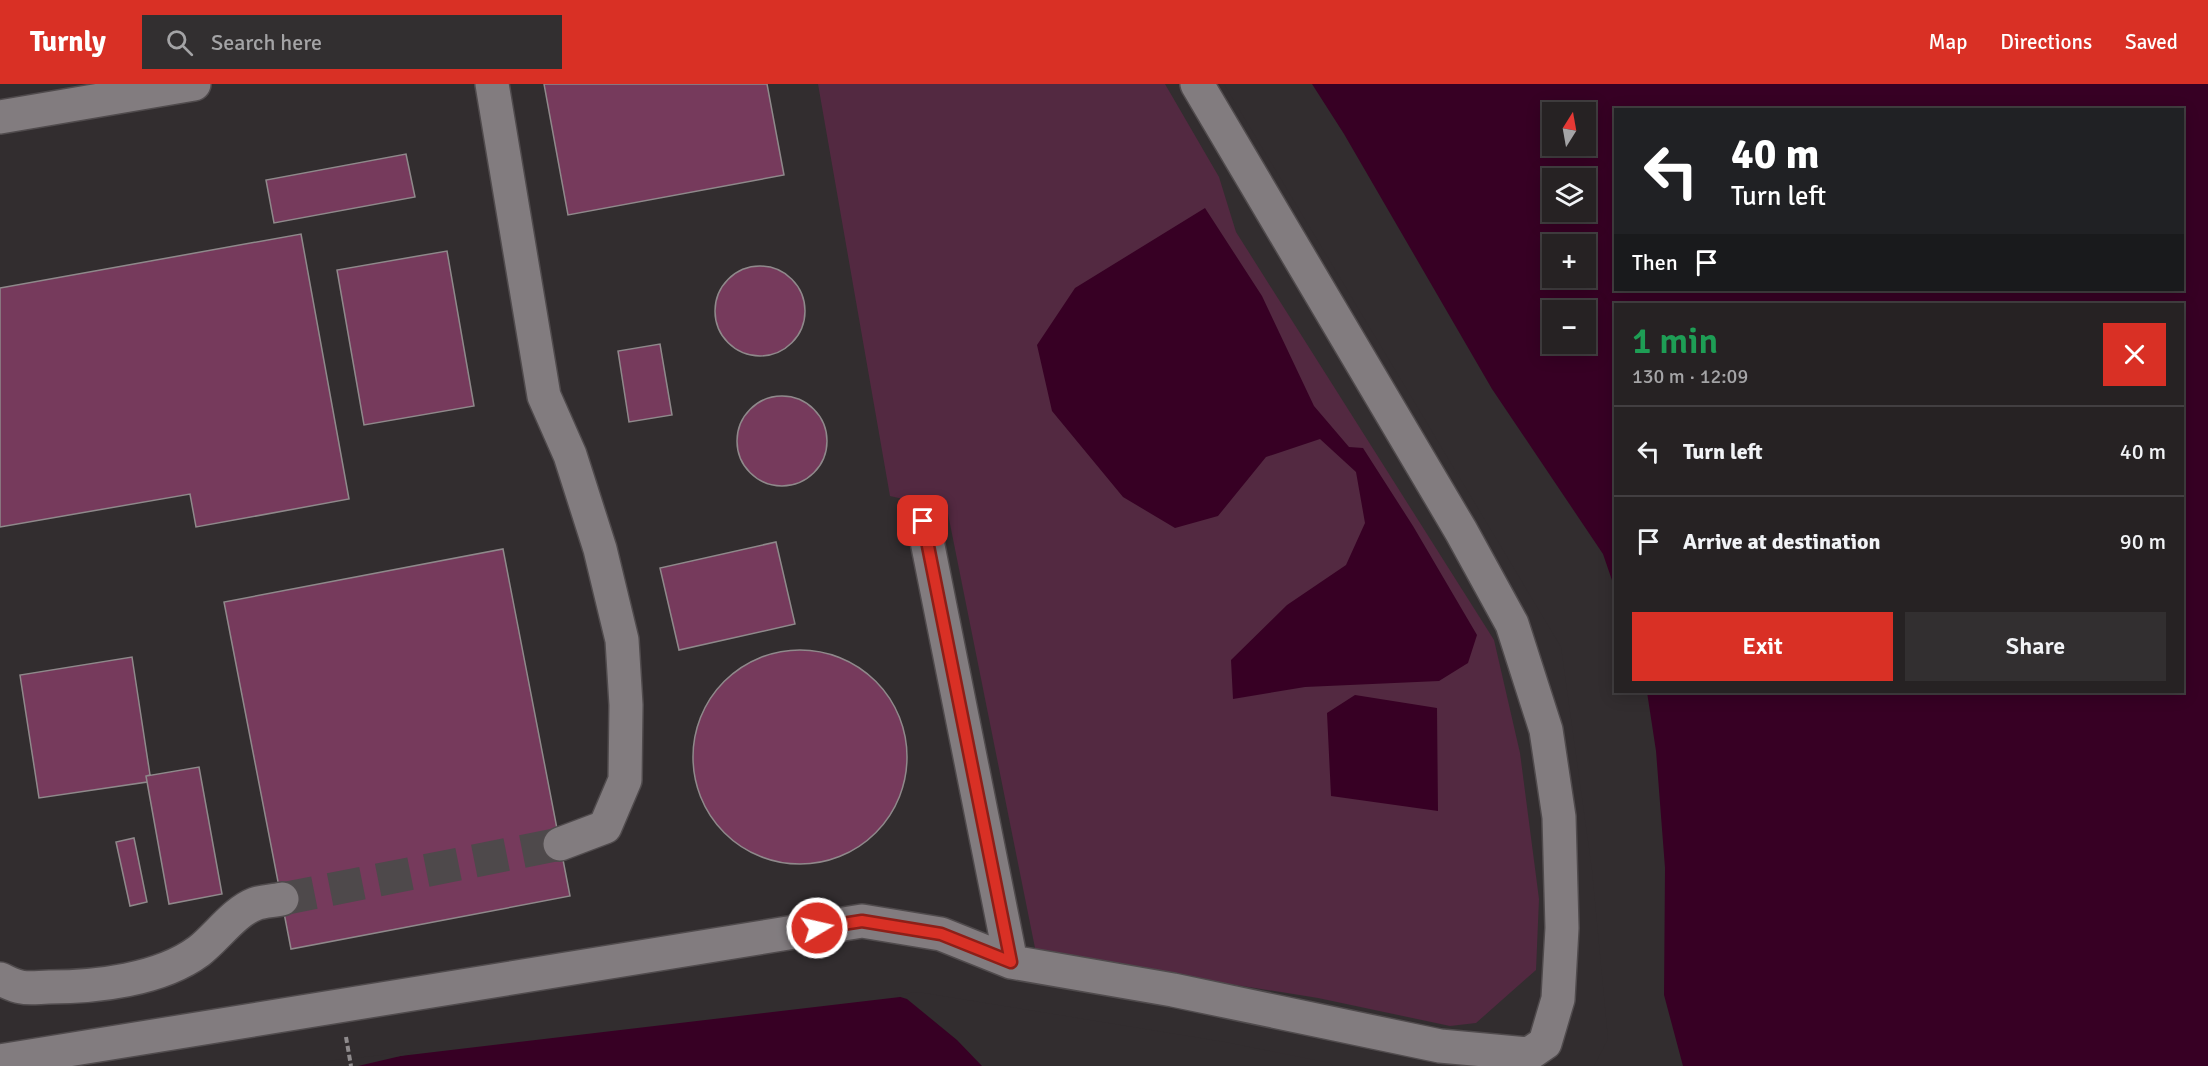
<!DOCTYPE html>
<html lang="en">
<head>
<meta charset="utf-8">
<style>
  body { margin:0; font-family:Signika,sans-serif; background:#322f30; color:#f1f3f6; height:100vh; display:flex; flex-direction:column; font-size:22px; white-space:nowrap }
  * { box-sizing:border-box; margin:0 }
  p { font-size:20px; color:#a4a4a6 }
  .icon { flex:none; width:33px; height:33px; fill:none; stroke:currentColor; stroke-width:2; stroke-linecap:round; stroke-linejoin:round }
  .map { position:relative; flex:1; overflow:hidden }
  .details { position:absolute; left:1614px; top:219px; width:570px; height:390px; display:flex; flex-direction:column; background:#262223; border-radius:0px; box-shadow:0 3px 15px #0003,0 0 0 2px #423f41 }
  .details>* { flex:none }
  .banner { position:absolute; left:1614px; top:24px; width:570px; height:183px; border-radius:0px; box-shadow:0 3px 15px #0003,0 0 0 2px #423f41; background:#202124; color:#fff; overflow:hidden }
  .needle { width:39px; rotate:11deg }
  .buttons { position:absolute; left:1542px; top:18px; display:grid; gap:12px }
  .buttons a { display:grid; place-items:center; width:54px; height:54px; border-radius:0px; background:#262223; box-shadow:0 3px 15px #0003,0 0 0 2px #423f41; font-size:30px }
  .pin { position:absolute; display:grid; place-items:center; width:51px; height:51px; color:#fff; margin:-26px; border-radius:12px; box-shadow:0 3px 9px #0006 }
  .me { position:absolute; width:66px; margin:-33px; rotate:81deg; stroke-linejoin:round; filter:drop-shadow(0 0 4px #0008) }
  .turn { display:flex; align-items:center; gap:21px; height:126px; padding:0 18px; font-size:27px }
  .turn .icon { width:78px; height:78px; stroke-width:2.5 }
  .turn b { display:block; font-size:42px; line-height:51px }
  .then { display:flex; align-items:center; height:57px; padding:0 18px; background:#0003; gap:12px; font-size:22px }
  .round { display:grid; place-items:center; flex:none; width:63px; height:63px; border-radius:0px; background:#322f30 }
  .head { display:flex; align-items:center; justify-content:space-between; height:102px; padding:0 18px }
  h1 { font-size:36px; font-weight:600; line-height:45px; color:#1e9e55 }
  .button { display:flex; gap:12px; margin-top:auto; padding:12px 18px }
  .button a { flex:1; height:69px; border-radius:0px; background:#d93025; color:#fff; font-size:24px; font-weight:600; line-height:69px; text-align:center }
  .button a+a { background:#322f30; color:#f1f3f6 }
  ul { padding:0; list-style:none }
  li { display:flex; align-items:center; gap:18px; height:90px; padding:0 18px; border-top:2px solid #423f41 }
  li div { flex:1 }
  li b { display:block; font-size:22px }
  li em { font-style:normal }
  header { display:flex; align-items:center; gap:36px; box-sizing:border-box; height:84px; padding:0 30px; background:#d93025; color:#fff }
  header strong { font-size:28px }
  nav { display:flex; gap:33px; margin-inline-start:auto; font-size:21px }
  .search { width:420px; height:54px; background:#322f30; display:flex; align-items:center; gap:15px; box-sizing:border-box; padding:0 21px; border-radius:0px; color:#a4a4a6; font-size:22px }
  .map>svg:first-child { display:block }
</style>
</head>
<body>
<header>
<strong>Turnly</strong>
<div class="search"><svg class="icon" aria-label="search" viewBox="0 0 24 24"><circle cx="10" cy="10" r="6"/><path d="M15 15l6 6"/></svg>Search here</div>
<nav><a>Map</a><a>Directions</a><a>Saved</a></nav>
</header>
<div class="map">
<svg width="2208" height="982" viewBox="0 0 2208 982">
  <rect width="100%" height="100%" fill="#322d2f"/>
  <path fill="#532941" d="M818 0H1165L1219 93 1236 148 1494 556 1520 669 1539 815 1536 886 1476 939 1450 942 1318 914 1036 869 947 425 890 412Z"/>
  <path fill="#370024" fill-rule="evenodd" d="M1227 0H2208V982H1597L1611 956 1595 785 1564 562ZM1616 26H2182V206H1616ZM1552 28H1586V62H1552ZM1552 94H1586V128H1552ZM1552 160H1586V194H1552ZM1616 220H2182V608H1616ZM1552 226H1586V260H1552Z
    M1205 124 1262 212 1314 322 1349 363 1363 364 1413 442 1477 551 1468 579 1439 597 1305 603 1233 615 1231 576 1287 521 1346 481 1365 439 1356 388 1320 355 1266 373 1218 432 1175 444 1123 413 1052 327 1037 261 1075 204Z
    M1355 611 1437 624 1438 727 1331 712 1327 629Z
    M917 911 1330 982H316Z"/>
  <path fill="#322d2f" d="M1224 0H1312L1344 50 1492 305 1603 470 1615 505 1616 608H1647L1656 667 1665 784 1664 911 1683 982H1594L1608 955 1592 786 1561 563Z
    M918 908 1225 958 1330 979 1333 982H982L957 956 907 915 894 911Z
    M422 967 358 982H313L315 979 325 977Z"/>
  <path fill="#763a5c" stroke="#8f898b" stroke-width="1.5" d="M544 0H767L784 91 568 131Z
    M406 70 415 113 274 139 266 96Z
    M301 150 349 415 196 443 190 410 0 443V204Z
    M447 167 474 322 364 341 337 186Z
    M715 227a45 45 0 1 1 90 0a45 45 0 1 1-90 0Z
    M660 260 672 331 629 338 618 267Z
    M737 357a45 45 0 1 1 90 0a45 45 0 1 1-90 0Z
    M776 458 795 540 679 566 660 484Z
    M503 465 570 812 291 865 224 518Z
    M693 673a107 107 0 1 1 214 0a107 107 0 1 1-214 0Z
    M132 573 150 691 146 692 147 698 39 714 20 591Z
    M199 683 222 810 169 820 146 692Z
    M134 754 147 818 130 822 116 758Z"/>
  <g fill="none" stroke-linecap="round" stroke-linejoin="round">
    <path stroke="#4e494b" stroke-width="33" stroke-dasharray="33 16" stroke-linecap="butt" d="M282 815 560 760"/>
    <defs>
      <path id="minor" d="M492 0 544 312 570 371 600 465 622 556 626 621 625 696 605 743 560 760
        M0 33 194 0
        M923 437 1011 878
        M0 895C7 898 14 902 21 903 30 905 40 903 49 903 96 903 160 896 199 867 217 853 234 828 255 820 263 817 273 817 282 815
        M0 977 862 837 941 850 1011 878 1173 906 1440 962 1529 970 1545 959 1558 915 1562 844 1559 733 1546 646 1512 540 1461 447 1197 0"/>
    </defs>
    <use href="#minor" stroke="#504b4d" stroke-width="36"/>
    <path stroke="#8f8b8d" stroke-width="4" stroke-dasharray="6 3" stroke-linecap="butt" d="M346 953 351 982"/>
    <use href="#minor" stroke="#827c7f" stroke-width="33"/>
  </g>
  <g fill="none" stroke-linecap="round" stroke-linejoin="round">
    <defs>
      <path id="route" d="M817 844 862 837 941 850 1011 878 923 437"/>
    </defs>
    <use href="#route" stroke="#8d1f18" stroke-width="15"/>
    <use href="#route" stroke="#d93025" stroke-width="10"/>
  </g>
</svg>
<div class="buttons">
<a><svg class="needle" viewBox="-14 -14 28 28"><path d="M0-13l5 13h-10z" fill="#e53935"/><path d="M0 13l5-13h-10z" fill="#a4a4a6"/></svg></a>
<a><svg class="icon" aria-label="layers" viewBox="0 0 24 24"><path d="M12 4l9 5-9 5-9-5zM3 14l9 5 9-5"/></svg></a>
<a>+</a>
<a>−</a>
</div>
<div class="pin" style="left:923px;top:437px;background:#d93025"><svg class="icon" aria-label="arrive" viewBox="0 0 24 24"><path d="M6 21V4h12l-3 4 3 4H6"/></svg></div>
<svg class="me" style="left:817px;top:844px" viewBox="-20 -20 40 40"><circle r="17" fill="#d93025" stroke="#fff" stroke-width="3"/><path d="M0-11L8 9 0 5-8 9z" fill="#fff"/></svg>
<div class="banner">
<div class="turn"><svg class="icon" aria-label="left" viewBox="0 0 24 24"><path d="M17 20v-9H6M10 6l-5 5 5 5"/></svg><div><b>40 m</b>Turn left</div></div>
<div class="then">Then<svg class="icon" aria-label="arrive" viewBox="0 0 24 24"><path d="M6 21V4h12l-3 4 3 4H6"/></svg></div>
</div>
<section class="details">
<div class="head"><div><h1>1 min</h1><p>130 m · 12:09</p></div><a class="round" style="background:#d93025;color:#fff"><svg class="icon" aria-label="close" viewBox="0 0 24 24"><path d="M6 6l12 12M18 6L6 18"/></svg></a></div>
<ul>
<li><svg class="icon" aria-label="left" viewBox="0 0 24 24"><path d="M17 20v-9H6M10 6l-5 5 5 5"/></svg><div><b>Turn left</b></div><em>40 m</em></li>
<li><svg class="icon" aria-label="arrive" viewBox="0 0 24 24"><path d="M6 21V4h12l-3 4 3 4H6"/></svg><div><b>Arrive at destination</b></div><em>90 m</em></li>
</ul>
<div class="button"><a>Exit</a><a>Share</a></div>
</section>
</div>
</body>
</html>
